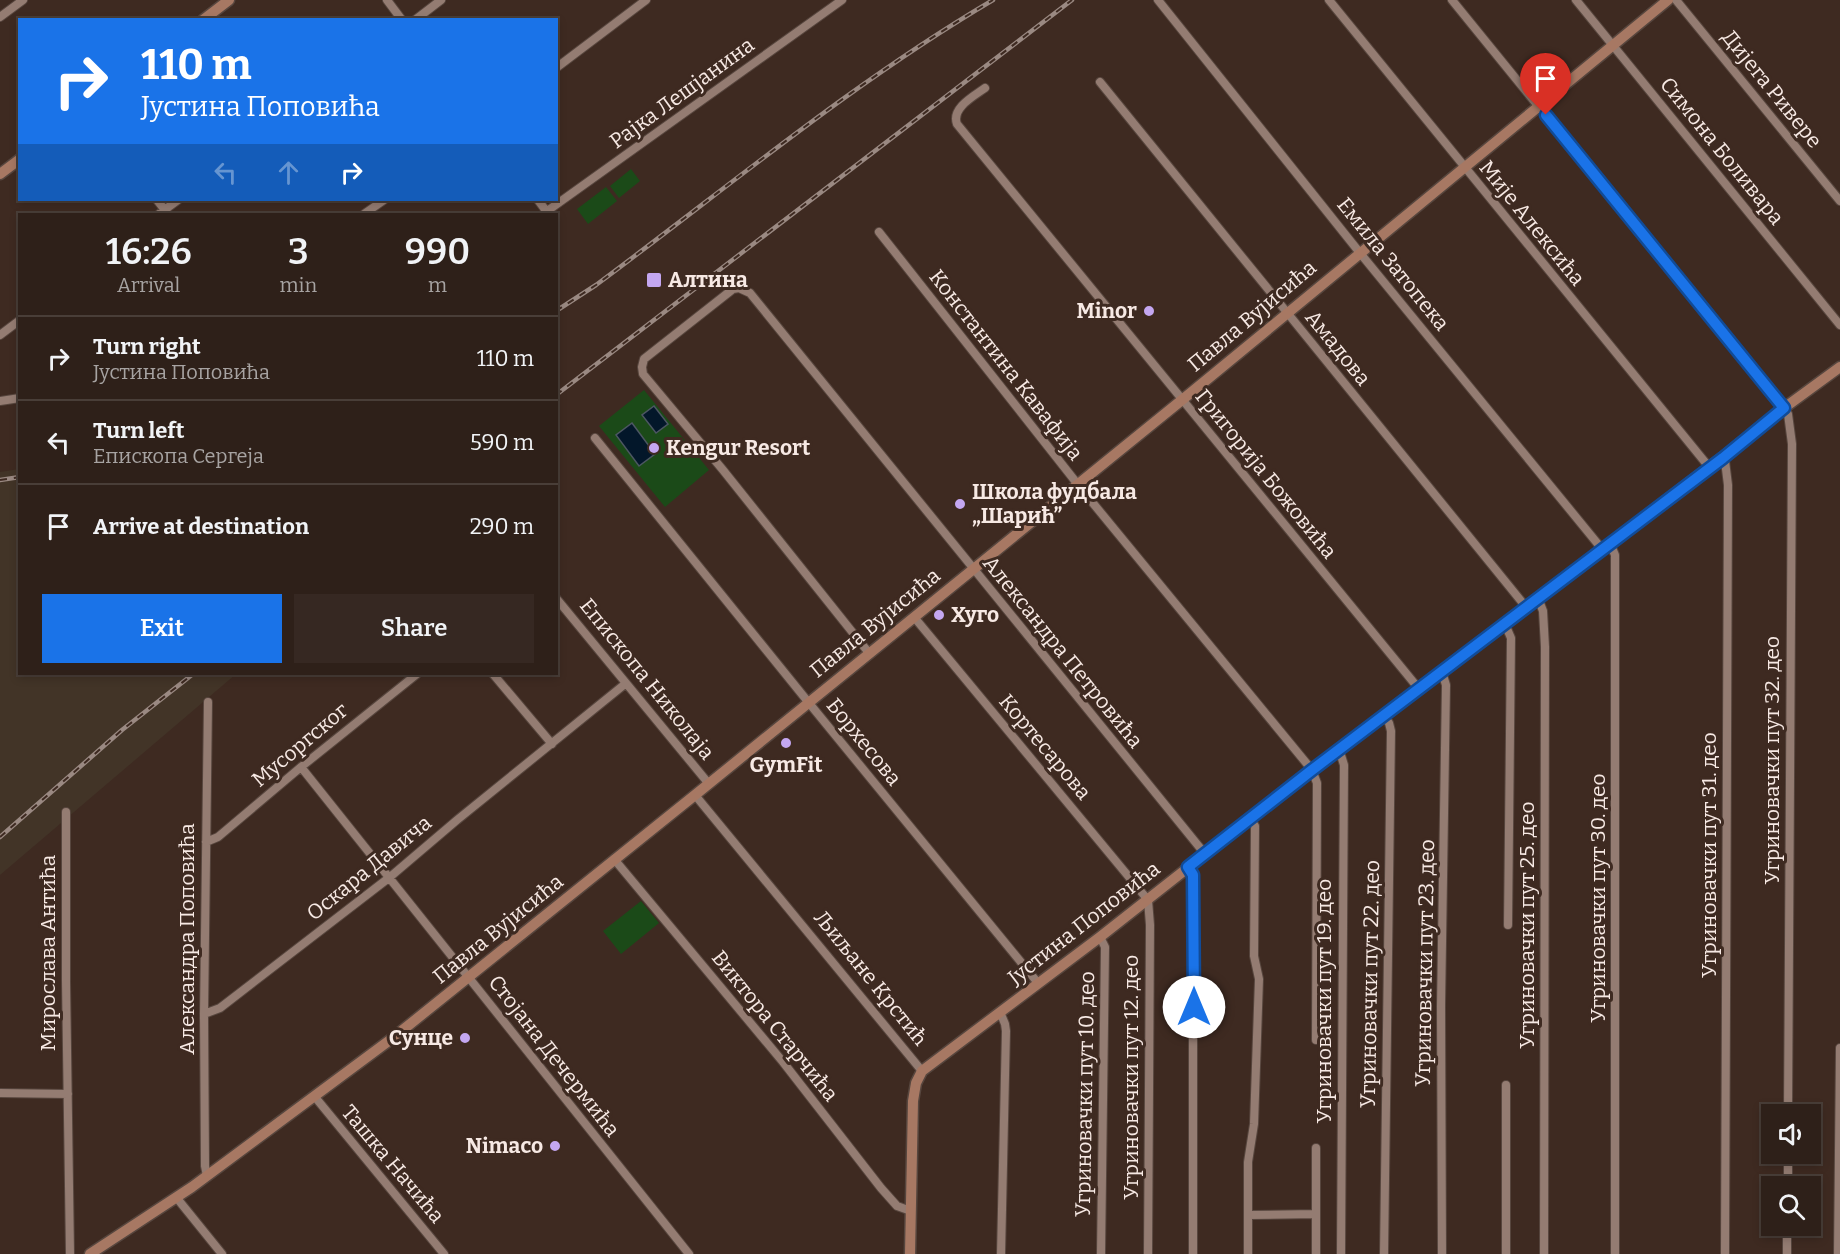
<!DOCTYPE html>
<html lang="en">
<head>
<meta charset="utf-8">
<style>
  body { margin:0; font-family:Bitter,serif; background:#362822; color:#f1f3f6; height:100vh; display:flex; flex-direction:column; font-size:22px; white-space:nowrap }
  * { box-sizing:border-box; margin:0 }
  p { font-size:20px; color:#a7a3a2 }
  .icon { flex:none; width:33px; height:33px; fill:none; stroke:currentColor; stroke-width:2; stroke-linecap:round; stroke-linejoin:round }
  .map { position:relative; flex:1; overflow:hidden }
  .panel { position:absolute; left:18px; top:213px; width:540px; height:462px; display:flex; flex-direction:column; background:#2e2019; border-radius:0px; box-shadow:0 3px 9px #0003,0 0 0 2px #493e38 }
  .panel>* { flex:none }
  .banner { position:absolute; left:18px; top:18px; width:540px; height:183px; border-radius:0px; box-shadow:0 3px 9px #0003,0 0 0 2px #493e38; background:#1a73e8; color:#fff; overflow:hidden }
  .controls { position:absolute; left:1761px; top:1104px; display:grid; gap:12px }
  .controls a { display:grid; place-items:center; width:60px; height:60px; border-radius:0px; background:#2e2019; box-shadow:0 3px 9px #0003,0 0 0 2px #493e38; font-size:30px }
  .pin { position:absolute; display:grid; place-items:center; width:51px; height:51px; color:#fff; margin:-62px -26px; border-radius:50% 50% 50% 0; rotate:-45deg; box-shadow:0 0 6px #0007 }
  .pin .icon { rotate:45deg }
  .me { position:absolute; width:66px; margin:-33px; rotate:0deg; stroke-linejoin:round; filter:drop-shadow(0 0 4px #0008) }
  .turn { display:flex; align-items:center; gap:21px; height:126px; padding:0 24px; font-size:27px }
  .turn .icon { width:78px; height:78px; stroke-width:2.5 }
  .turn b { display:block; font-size:42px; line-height:51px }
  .lanes { display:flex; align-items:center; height:57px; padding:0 24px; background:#0003; justify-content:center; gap:30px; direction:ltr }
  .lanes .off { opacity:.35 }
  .eta { display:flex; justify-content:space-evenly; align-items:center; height:102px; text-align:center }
  .eta b { font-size:36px; font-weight:600; line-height:42px }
  .button { display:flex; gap:12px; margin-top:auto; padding:12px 24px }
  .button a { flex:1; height:69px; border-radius:0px; background:#1a73e8; color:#fff; font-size:24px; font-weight:600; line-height:69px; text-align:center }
  .button a+a { background:#362822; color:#f1f3f6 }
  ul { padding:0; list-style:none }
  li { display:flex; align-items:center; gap:18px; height:84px; padding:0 24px; border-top:2px solid #493e38 }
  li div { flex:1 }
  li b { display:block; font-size:22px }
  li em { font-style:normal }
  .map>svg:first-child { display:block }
</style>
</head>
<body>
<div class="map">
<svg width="1840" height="1254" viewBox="0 0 1840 1254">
  <rect width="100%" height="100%" fill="#3e2a21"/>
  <path fill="#423427" d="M19 469 20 674H236L0 875V472Z"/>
  <path fill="#1b4a18" d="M631 169 640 181 619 198 610 186Z
    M606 187 617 201 588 224 577 209Z
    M644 390 709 470 665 507 599 426Z
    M641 901 659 923 621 954 603 931Z"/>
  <path fill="#03172a" stroke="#4c5662" stroke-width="1.5" d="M654 406 668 424 656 433 642 415Z
    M632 423 655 454 639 466 616 435Z"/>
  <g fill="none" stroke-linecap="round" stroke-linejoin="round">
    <defs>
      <path id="street" d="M387 0 402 20
        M1158 0 1360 253 1602 549
        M1329 0 1709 467
        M1452 0 1788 414 1792 444 1788 1114
        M1576 0 1840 325
        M1676 0 1840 201
        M0 17 23 0
        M415 20 441 0
        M556 68 646 0
        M1100 82 1526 607
        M985 88C974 96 951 108 957 124L1419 689
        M157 200 168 214
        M538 200 547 212
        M159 214 178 200
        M364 214 384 200
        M543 214 842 0
        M879 232 1083 491 1312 770 1317 783 1316 1040
        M0 335 20 320
        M0 401 20 398
        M595 438 809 703 1038 983
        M1723 457 1725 461 1728 485 1725 1254
        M1610 543 1615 555V1254
        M556 598 709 784
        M1538 598 1543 611 1545 647 1544 1254
        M914 617 1148 900 1150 925 1148 1254
        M1505 624 1511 638 1508 925
        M869 653 723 470 643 374 642 367 644 359 733 289 739 288 750 293 1205 854
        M493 674 552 744
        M1339 749 1344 765 1341 1254
        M301 767 689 1254
        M695 795 922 1071
        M66 812V981L70 1254
        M206 842 218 837 301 767 417 674
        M614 859 783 1062 881 1188 897 1206 911 1211
        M1188 867 1193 875V1254
        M1100 937 1105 947 1101 1254
        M1000 1012 1005 1024 1006 1031 1001 1254
        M204 1014 220 1008 390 877 457 820 625 684
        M0 1093 68 1094
        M315 1097 444 1254
        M207 1176 205 1166 204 1014 208 702
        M1788 1186V1154
        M176 1197 222 1254
        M1248 1215 1316 1214
        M1248 1254V1162L1254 1124 1259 979 1254 956 1255 826 1250 819
        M1316 1254V1148
        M1384 1254 1391 731 1389 723 1384 716
        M1442 1254 1441 1006 1446 685 1442 672
        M1506 1254V1085
        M1787 1254V1226
        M1838 1254 1840 1048"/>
      <path id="secondary" d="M203 20 229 0
        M0 174 20 159
        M90 1254 192 1187 394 1037 695 795 1193 391 1668 0
        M910 1254 913 1101 916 1083 922 1071 1100 937 1312 770 1505 624 1723 457 1784 408 1840 367"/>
    </defs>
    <use href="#street" stroke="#57463e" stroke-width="10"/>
    <use href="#secondary" stroke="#57463e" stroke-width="13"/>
    <use href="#street" stroke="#947c72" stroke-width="8"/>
    <use href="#secondary" stroke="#a77863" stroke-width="10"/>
    <defs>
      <path id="rail" d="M556 311 596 285C727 188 852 83 993 0
        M556 395 1072 0
        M0 480 20 477
        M0 837 122 730 193 674"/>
    </defs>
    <use href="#rail" stroke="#9a8982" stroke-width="4.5"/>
    <use href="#rail" stroke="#3e2a21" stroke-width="2" stroke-dasharray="7" stroke-linecap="butt"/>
  </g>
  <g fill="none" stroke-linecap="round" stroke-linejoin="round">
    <defs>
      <path id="route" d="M1194 1007 1193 875 1188 867 1312 770 1723 458 1784 408 1546 115"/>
    </defs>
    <use href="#route" stroke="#114b97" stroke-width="15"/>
    <use href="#route" stroke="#1a73e8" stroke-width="10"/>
  </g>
  <g fill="#c4a7f1" stroke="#3e2a21" stroke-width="2">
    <rect x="646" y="272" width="16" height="16" rx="3"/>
    <circle cx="1149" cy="311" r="6"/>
    <circle cx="654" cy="448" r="6"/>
    <circle cx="960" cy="504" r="6"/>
    <circle cx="939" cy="615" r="6"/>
    <circle cx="786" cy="743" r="6"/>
    <circle cx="465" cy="1038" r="6"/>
    <circle cx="555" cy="1146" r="6"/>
  </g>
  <g text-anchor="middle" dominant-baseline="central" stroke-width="6" stroke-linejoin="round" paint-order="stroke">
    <g font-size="21" fill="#f7e9e4" stroke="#3e2a21">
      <text transform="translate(1772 89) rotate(51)">Дијега Ривере</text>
      <text transform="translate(682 93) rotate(-36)">Рајка Лешјанина</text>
      <text transform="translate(1722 151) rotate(51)">Симона Боливара</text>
      <text transform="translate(1532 223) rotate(51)">Мије Алексића</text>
      <text transform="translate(1393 264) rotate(51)">Емила Затопека</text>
      <text transform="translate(1252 316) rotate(-40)">Павла Вујисића</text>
      <text transform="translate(1338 348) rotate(51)">Амадова</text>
      <text transform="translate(1006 365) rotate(52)">Константина Кавафија</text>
      <text transform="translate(1266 474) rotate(51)">Григорија Божовића</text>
      <text transform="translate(875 623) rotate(-39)">Павла Вујисића</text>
      <text transform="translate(1063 652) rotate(51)">Александра Петровића</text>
      <text transform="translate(647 679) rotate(51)">Епископа Николаја</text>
      <text transform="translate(864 742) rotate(51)">Борхесова</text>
      <text transform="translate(300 745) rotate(-40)">Мусоргског</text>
      <text transform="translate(1045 747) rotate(50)">Кортесарова</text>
      <text transform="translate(1772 760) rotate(-90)">Угриновачки пут 32. део</text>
      <text transform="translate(1709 855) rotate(-90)">Угриновачки пут 31. део</text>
      <text transform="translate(369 868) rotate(-39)">Оскара Давича</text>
      <text transform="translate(1598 898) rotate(-90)">Угриновачки пут 30. део</text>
      <text transform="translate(1084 923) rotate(-38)">Јустина Поповића</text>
      <text transform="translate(1527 925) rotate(-90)">Угриновачки пут 25. део</text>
      <text transform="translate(498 929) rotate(-39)">Павла Вујисића</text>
      <text transform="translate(187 939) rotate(-90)">Александра Поповића</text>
      <text transform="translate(48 953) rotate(-90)">Мирослава Антића</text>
      <text transform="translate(1425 963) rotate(-89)">Угриновачки пут 23. део</text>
      <text transform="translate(871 978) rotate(51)">Љиљане Крстић</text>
      <text transform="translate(1370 984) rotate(-89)">Угриновачки пут 22. део</text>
      <text transform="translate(1324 1001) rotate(-90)">Угриновачки пут 19. део</text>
      <text transform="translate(775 1026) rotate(51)">Виктора Старчића</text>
      <text transform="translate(554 1056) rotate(52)">Стојана Дечермића</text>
      <text transform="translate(1131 1077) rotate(-90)">Угриновачки пут 12. део</text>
      <text transform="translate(1085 1094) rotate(-89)">Угриновачки пут 10. део</text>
      <text transform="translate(393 1164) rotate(50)">Ташка Начића</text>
    </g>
    <g font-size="21" font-weight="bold" fill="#f7e9e4" stroke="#3e2a21" text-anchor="start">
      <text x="668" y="280">Алтина</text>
      <text x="1137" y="311" text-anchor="end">Minor</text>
      <text x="666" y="448">Kengur Resort</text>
      <text x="972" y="492">Школа фудбала<tspan x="972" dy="24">„Шарић”</tspan></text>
      <text x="951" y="615">Хуго</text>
      <text x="786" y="765" text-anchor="middle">GymFit</text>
      <text x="453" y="1038" text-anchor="end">Сунце</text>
      <text x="543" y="1146" text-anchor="end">Nimaco</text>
    </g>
  </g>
</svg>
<div class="controls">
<a><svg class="icon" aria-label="sound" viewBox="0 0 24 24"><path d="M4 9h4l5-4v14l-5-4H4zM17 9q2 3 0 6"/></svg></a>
<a><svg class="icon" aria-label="search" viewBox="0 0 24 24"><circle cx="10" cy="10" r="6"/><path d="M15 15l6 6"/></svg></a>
</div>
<div class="pin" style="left:1546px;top:115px;background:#d93025"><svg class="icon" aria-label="arrive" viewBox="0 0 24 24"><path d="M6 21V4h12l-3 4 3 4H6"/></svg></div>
<svg class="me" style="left:1194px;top:1007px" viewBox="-20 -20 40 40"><circle r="19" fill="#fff"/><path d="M0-13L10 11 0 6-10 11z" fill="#1a73e8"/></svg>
<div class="banner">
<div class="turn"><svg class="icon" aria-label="right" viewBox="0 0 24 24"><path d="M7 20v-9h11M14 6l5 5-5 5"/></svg><div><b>110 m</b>Јустина Поповића</div></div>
<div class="lanes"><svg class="icon off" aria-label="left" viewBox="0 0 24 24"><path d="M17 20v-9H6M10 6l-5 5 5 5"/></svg><svg class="icon off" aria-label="ahead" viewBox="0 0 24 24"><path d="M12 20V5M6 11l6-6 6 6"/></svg><svg class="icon" aria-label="right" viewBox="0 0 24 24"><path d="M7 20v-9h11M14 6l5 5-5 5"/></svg></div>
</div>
<section class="panel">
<div class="eta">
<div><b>16:26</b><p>Arrival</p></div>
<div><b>3</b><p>min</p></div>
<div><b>990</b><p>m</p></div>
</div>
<ul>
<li><svg class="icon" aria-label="right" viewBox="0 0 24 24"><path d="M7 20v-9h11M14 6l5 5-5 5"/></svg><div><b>Turn right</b><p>Јустина Поповића</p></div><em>110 m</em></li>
<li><svg class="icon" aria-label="left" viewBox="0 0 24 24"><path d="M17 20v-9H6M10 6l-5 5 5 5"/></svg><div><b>Turn left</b><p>Епископа Сергеја</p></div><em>590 m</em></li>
<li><svg class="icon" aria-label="arrive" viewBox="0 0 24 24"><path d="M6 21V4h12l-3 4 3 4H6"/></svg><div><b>Arrive at destination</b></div><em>290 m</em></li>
</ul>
<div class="button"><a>Exit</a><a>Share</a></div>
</section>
</div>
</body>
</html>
